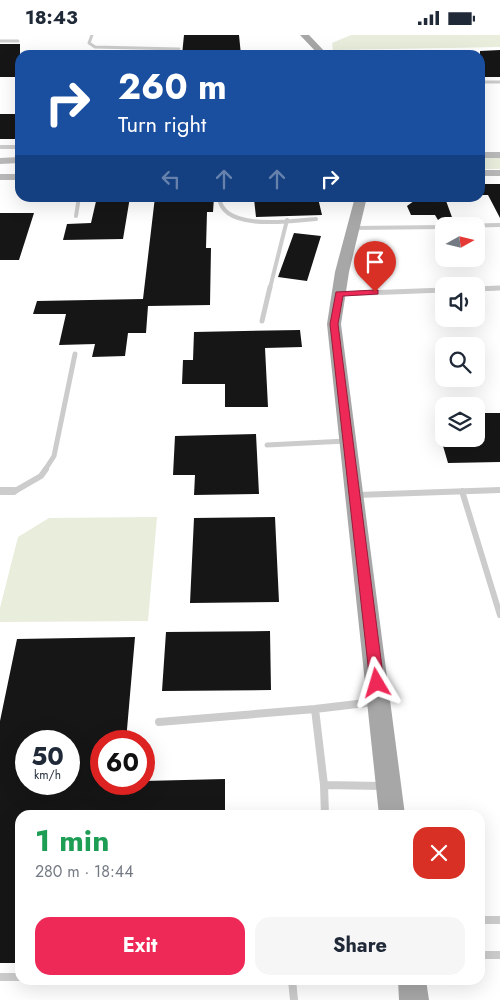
<!DOCTYPE html>
<html lang="en">
<head>
<meta charset="utf-8">
<style>
  body { margin:0; font-family:Jost,sans-serif; background:#f6f6f7; color:#1f2937; height:100vh; display:flex; flex-direction:column; font-size:19px; white-space:nowrap }
  * { box-sizing:border-box; margin:0 }
  p { font-size:16px; color:#747a83 }
  .icon { flex:none; width:28px; height:28px; fill:none; stroke:currentColor; stroke-width:2; stroke-linecap:round; stroke-linejoin:round }
  .map { position:relative; flex:1; overflow:hidden }
  .panel { position:absolute; left:15px; top:775px; width:470px; height:175px; display:flex; flex-direction:column; background:#fff; border-radius:15px; box-shadow:0 5px 20px #0002 }
  .panel>* { flex:none }
  .guide { position:absolute; left:15px; top:15px; width:470px; height:152px; border-radius:15px; box-shadow:0 5px 20px #0002; background:#1a4fa0; color:#fff; overflow:hidden }
  .needle { width:32px; rotate:82deg }
  .tools { position:absolute; left:435px; top:182px; display:grid; gap:10px }
  .tools a { display:grid; place-items:center; width:50px; height:50px; border-radius:10px; background:#fff; box-shadow:0 5px 20px #0002; font-size:25px }
  .speed { position:absolute; left:15px; top:695px; display:flex; gap:10px; font-size:25px; font-weight:700; text-align:center }
  .speed>* { display:grid; place-content:center; width:65px; height:65px; border-radius:50%; background:#fff; box-shadow:0 5px 20px #0002; line-height:1 }
  .speed small { font-size:12px; font-weight:400 }
  .speed .limit { border:8px solid #d22; background:#fff; color:#111 }
  .pin { position:absolute; display:grid; place-items:center; width:42px; height:42px; color:#fff; margin:-51px -21px; border-radius:50% 50% 50% 0; rotate:-45deg; box-shadow:0 0 5px #0007 }
  .pin .icon { rotate:45deg }
  .me { position:absolute; width:55px; margin:-28px; rotate:353deg; stroke-linejoin:round; filter:drop-shadow(0 0 4px #0008) }
  .turn { display:flex; align-items:center; gap:18px; height:105px; padding:0 20px; font-size:22px }
  .turn .icon { width:65px; height:65px; stroke-width:2.5 }
  .turn b { display:block; font-size:35px; line-height:42px }
  .lanes { display:flex; align-items:center; height:48px; padding:0 20px; background:#0003; justify-content:center; gap:25px; direction:ltr }
  .lanes .off { opacity:.35 }
  .round { display:grid; place-items:center; flex:none; width:52px; height:52px; border-radius:15px; background:#f6f6f7 }
  .summary { display:flex; align-items:center; justify-content:space-between; height:85px; padding:0 20px }
  h1 { font-size:30px; font-weight:700; line-height:38px; color:#1e9e55 }
  .cta { display:flex; gap:10px; margin-top:auto; padding:10px 20px }
  .cta a { flex:1; height:58px; border-radius:15px; background:#ee2957; color:#fff; font-size:20px; font-weight:700; line-height:58px; text-align:center }
  .cta a+a { background:#f6f6f7; color:#1f2937 }
  .status { display:flex; justify-content:space-between; align-items:center; height:35px; padding:0 25px; background:#fff; direction:ltr }
  .status svg { height:14px; fill:currentColor }
  .map>svg:first-child { display:block }
</style>
</head>
<body>
<div class="status"><b>18:43</b><svg viewBox="0 0 49 12"><path d="M0 12V9h3v3zM5 12V6h3v6zM10 12V3h3v9zM15 12V0h3v12zM26 1h20v11H26zM47 4h2v5h-2z"/></svg></div>
<div class="map">
<svg width="500" height="965" viewBox="0 0 500 965">
  <rect width="100%" height="100%" fill="#fff"/>
  <path fill="#e8eddc" d="M351 0H500V12L333 15 332 8Z
    M480 122H500V134H480Z
    M157 482 148 586 0 587V573L18 502 49 483Z"/>
  <path fill="#161616" fill-rule="evenodd" d="M184 0H239L241 20H182Z
    M0 9H20V42H0Z
    M500 15V42H480V16Z
    M0 79H20V98L18 104H0Z
    M480 149H500V183L488 160H480Z
    M97 162H130L123 204 63 205 67 189 91 188Z
    M155 162H214L213 177H207L206 213H211L210 270 148 271 146 298H128L125 321 92 322 95 309 59 310 66 279H33L37 266 143 264Z
    M269 162 318 163 322 180 256 182 254 164Z
    M418 163H445L453 185H438L435 180H411L407 171Z
    M0 178H34L19 225H0Z
    M294 198 321 201 307 246 278 242Z
    M300 295 302 312 265 313 268 372H225V349H182L183 325H193L194 297Z
    M476 378H500V427L448 428 441 404H476Z
    M256 399 259 459 194 460 195 440H173L175 401Z
    M275 482 279 567 190 568 194 483Z
    M270 596 271 655 162 656 166 597Z
    M135 602 126 706H101V749H144V746L225 744V780H20V928H0V686L17 604ZM26 706H69V749H26Z"/>
  <g fill="none" stroke-linecap="round" stroke-linejoin="round">
    <path stroke="#ccc" stroke-width="3" d="M92 0 89 8 95 12 179 14
      M0 6H18
      M480 47H500"/>
    <path stroke="#ccc" stroke-width="4" d="M0 112H20
      M219 162C222 197 292 186 316 184
      M76 181 79 162
      M454 191 500 190
      M354 193 444 192
      M270 253 287 185
      M498 253H500"/>
    <path stroke="#ccc" stroke-width="5" d="M476 254 500 253
      M339 259 444 255
      M262 286 270 252
      M267 410 346 406
      M45 435 54 421 75 319"/>
    <path stroke="#ccc" stroke-width="6" d="M15 456 41 441 46 434
      M462 456 500 580
      M357 460 500 455
      M370 667H374"/>
    <path stroke="#ccc" stroke-width="8" d="M315 674 374 667
      M159 687 315 674 324 750 382 751
      M324 750 325 780
      M480 885H500
      M480 920H500
      M0 942H20
      M292 945 294 965"/>
    <path fill="#ccc" fill-rule="evenodd" d="M0 452H15L20 456 15 460H0Z"/>
    <path fill="#b9b9b9" fill-rule="evenodd" d="M480 117H500V123H480Z
      M20 122V128L0 129V123Z
      M480 135H500V141H480Z
      M0 139H20V145H0Z"/>
    <path fill="#a7a7a7" fill-rule="evenodd" d="M300 0H309L328 20H319Z
      M355 162H367L349 237 341 289 405 780H379L327 289 335 237Z
      M398 945H426L429 965H399Z"/>
  </g>
  <path fill="#ee2957" stroke="#9b1b39" d="M375 255H378V259L343 261 338 289 384 648 382 652 377 654 372 652 370 648 330 289 336 257Z"/>
</svg>
<div class="tools">
<a><svg class="needle" viewBox="-14 -14 28 28"><path d="M0-13l5 13h-10z" fill="#e53935"/><path d="M0 13l5-13h-10z" fill="#747a83"/></svg></a>
<a><svg class="icon" aria-label="sound" viewBox="0 0 24 24"><path d="M4 9h4l5-4v14l-5-4H4zM17 9q2 3 0 6"/></svg></a>
<a><svg class="icon" aria-label="search" viewBox="0 0 24 24"><circle cx="10" cy="10" r="6"/><path d="M15 15l6 6"/></svg></a>
<a><svg class="icon" aria-label="layers" viewBox="0 0 24 24"><path d="M12 4l9 5-9 5-9-5zM3 14l9 5 9-5"/></svg></a>
</div>
<div class="speed"><div>50<small>km/h</small></div><div class="limit">60</div></div>
<div class="pin" style="left:375px;top:257px;background:#d93025"><svg class="icon" aria-label="arrive" viewBox="0 0 24 24"><path d="M6 21V4h12l-3 4 3 4H6"/></svg></div>
<svg class="me" style="left:377px;top:648px" viewBox="-20 -20 40 40"><path d="M0-17L14 15 0 8-14 15z" fill="#ee2957" stroke="#fff" stroke-width="4"/></svg>
<div class="guide">
<div class="turn"><svg class="icon" aria-label="right" viewBox="0 0 24 24"><path d="M7 20v-9h11M14 6l5 5-5 5"/></svg><div><b>260 m</b>Turn right</div></div>
<div class="lanes"><svg class="icon off" aria-label="left" viewBox="0 0 24 24"><path d="M17 20v-9H6M10 6l-5 5 5 5"/></svg><svg class="icon off" aria-label="ahead" viewBox="0 0 24 24"><path d="M12 20V5M6 11l6-6 6 6"/></svg><svg class="icon off" aria-label="ahead" viewBox="0 0 24 24"><path d="M12 20V5M6 11l6-6 6 6"/></svg><svg class="icon" aria-label="right" viewBox="0 0 24 24"><path d="M7 20v-9h11M14 6l5 5-5 5"/></svg></div>
</div>
<section class="panel">
<div class="summary"><div><h1>1 min</h1><p>280 m · 18:44</p></div><a class="round" style="background:#d93025;color:#fff"><svg class="icon" aria-label="close" viewBox="0 0 24 24"><path d="M6 6l12 12M18 6L6 18"/></svg></a></div>
<div class="cta"><a>Exit</a><a>Share</a></div>
</section>
</div>
</body>
</html>
